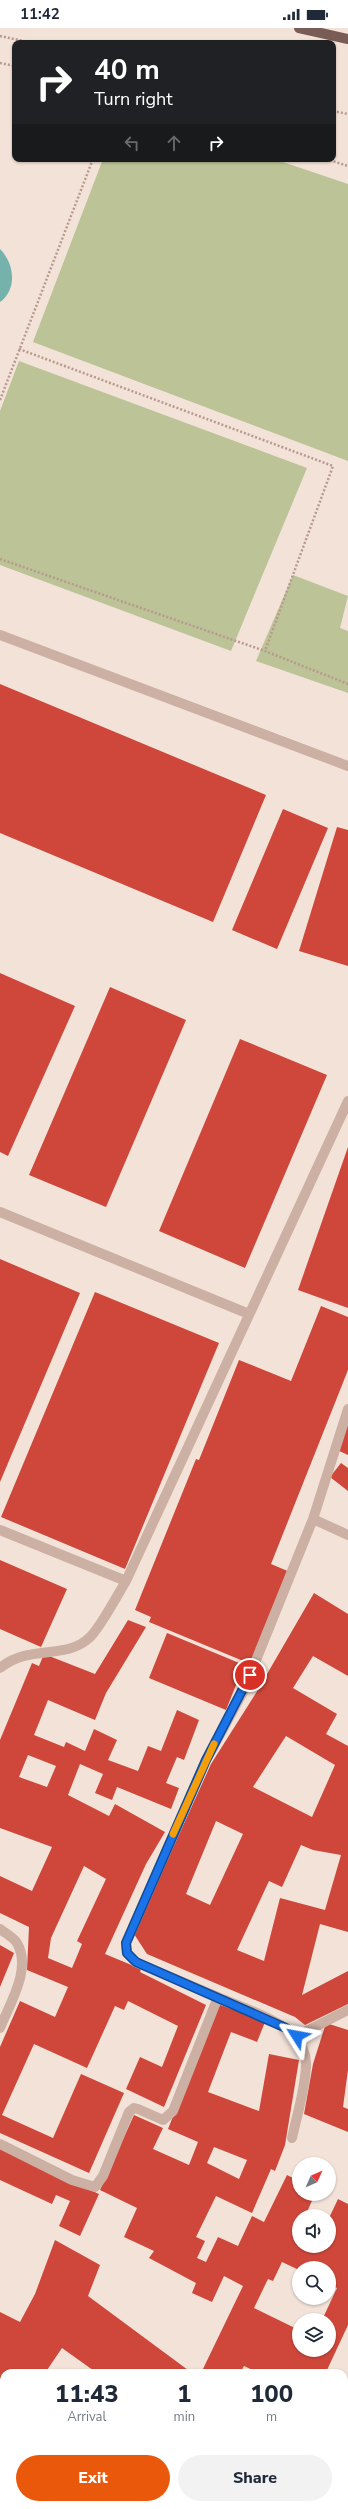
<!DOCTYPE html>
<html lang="en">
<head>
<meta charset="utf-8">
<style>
  body { margin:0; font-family:"Nunito Sans",sans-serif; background:#f2f2f3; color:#1f2937; height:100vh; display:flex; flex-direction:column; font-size:15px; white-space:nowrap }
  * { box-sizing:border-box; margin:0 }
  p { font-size:13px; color:#747a83 }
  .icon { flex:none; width:22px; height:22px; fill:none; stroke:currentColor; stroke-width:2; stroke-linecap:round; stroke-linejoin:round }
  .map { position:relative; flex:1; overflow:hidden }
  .side { position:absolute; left:0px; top:2341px; width:348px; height:140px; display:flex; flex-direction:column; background:#fff; border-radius:12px 12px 0 0; box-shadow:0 1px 3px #0004 }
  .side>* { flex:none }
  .top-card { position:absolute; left:12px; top:12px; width:324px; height:122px; border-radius:8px; box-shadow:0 1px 3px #0004; background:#202124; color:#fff; overflow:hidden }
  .needle { width:26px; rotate:45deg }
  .tools { position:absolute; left:292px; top:2129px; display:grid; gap:8px }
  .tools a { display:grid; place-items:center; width:44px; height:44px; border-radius:50%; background:#fff; box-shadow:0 1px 3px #0004; font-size:20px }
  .pin { position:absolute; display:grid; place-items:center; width:34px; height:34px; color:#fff; margin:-17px; border:2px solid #fff; border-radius:50%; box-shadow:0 1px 4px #0007 }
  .me { position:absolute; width:44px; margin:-22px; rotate:304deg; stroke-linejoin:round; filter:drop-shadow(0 0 3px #0008) }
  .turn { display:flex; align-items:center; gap:14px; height:84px; padding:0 16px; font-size:18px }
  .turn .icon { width:52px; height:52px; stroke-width:2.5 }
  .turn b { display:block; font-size:28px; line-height:34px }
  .lanes { display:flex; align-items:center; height:38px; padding:0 16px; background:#0003; justify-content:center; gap:20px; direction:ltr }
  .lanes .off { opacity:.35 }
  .eta { display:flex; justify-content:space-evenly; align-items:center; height:68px; text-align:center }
  .eta b { font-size:24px; font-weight:800; line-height:28px }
  .button { display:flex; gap:8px; margin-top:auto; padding:8px 16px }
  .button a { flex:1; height:46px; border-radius:24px; background:#ea580c; color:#fff; font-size:16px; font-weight:800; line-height:46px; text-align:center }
  .button a+a { background:#f2f2f3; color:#1f2937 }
  .status { display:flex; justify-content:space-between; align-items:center; height:28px; padding:0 20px; background:#fff; direction:ltr }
  .status svg { height:11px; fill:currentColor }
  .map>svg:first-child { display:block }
</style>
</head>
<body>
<div class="status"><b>11:42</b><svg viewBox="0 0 49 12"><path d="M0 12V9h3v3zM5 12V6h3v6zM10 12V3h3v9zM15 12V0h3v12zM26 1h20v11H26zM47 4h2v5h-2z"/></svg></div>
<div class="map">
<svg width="348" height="2481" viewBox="0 0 348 2481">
  <rect width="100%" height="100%" fill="#f3e2d8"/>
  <path fill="#bbc397" d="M103 131H274L348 156V433L33 314Z
    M19 333 307 440 231 623 0 537V383Z
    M293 547 348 568 340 600 348 603V665L256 633Z"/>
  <path fill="#75b2ac" d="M0 221C14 235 18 261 0 274Z"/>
  <path fill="#cf473a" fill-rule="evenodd" d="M0 656 266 767 213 894 0 805Z
    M283 781 328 800 277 921 232 902Z
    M337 799 348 802V938L299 923Z
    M0 945 75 978 8 1128 0 1124Z
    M110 959 186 992 106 1179 29 1147Z
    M240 1011 327 1047 245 1240 159 1203Z
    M348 1119V1280L298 1262Z
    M0 1231 80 1265 0 1454Z
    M95 1264 219 1315 125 1541 1 1489Z
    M321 1278 348 1289V1342L271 1536 290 1544 253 1637 149 1594 151 1589 135 1582 196 1431 199 1432 239 1332 291 1353Z
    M348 1394V1427L337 1422Z
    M341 1435 348 1440V1463L330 1449Z
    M0 1532 67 1561 41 1619 0 1601Z
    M314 1565 348 1586V1648L313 1628 293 1660 337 1686 326 1706 348 1718V1904L320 1896 302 1967 348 1943V1976L305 1997 295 1989 147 1926 134 1906 211 1736 256 1665ZM286 1708 335 1737 312 1789 253 1759ZM216 1793 243 1806 210 1877 186 1866ZM301 1817 313 1822 341 1827 325 1882 280 1870 264 1933 237 1922 269 1853 282 1859Z
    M128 1592 146 1599 106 1665 95 1692 48 1672 34 1707 64 1719 66 1714 85 1723 94 1701 117 1712 108 1732 138 1743 148 1718 161 1723 177 1682 199 1692 184 1732 177 1729 166 1755 179 1760 171 1781 117 1759 112 1772 95 1765 103 1746 80 1736 68 1767 109 1788 115 1776 165 1804 146 1836 105 1926 141 1941 140 1944 206 1977 164 2079 126 2061 140 2029 162 2039 178 1998 128 1973 124 1982 115 1978 87 2040 34 2016 2 2087 53 2110 81 2046 124 2065 89 2145 0 2105V2019L20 1973 55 1989 68 1959 27 1942 29 1899 0 1885V1848L32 1863 52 1819 0 1800V1712L32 1635 39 1638 44 1626 95 1646ZM28 1727 56 1738 47 1759 19 1749ZM84 1838 106 1851 77 1913 82 1916 72 1940 48 1930 51 1910Z
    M167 1605 244 1637 226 1682 149 1650Z
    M0 1917 14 1925 0 1959Z
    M218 1976 265 1994 257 2014 231 2004 208 2064 259 2083 269 2026 299 2032 285 2117 275 2143 271 2141 252 2185 216 2168 196 2209 205 2213 197 2230 206 2234 218 2209 238 2218 252 2188 264 2194 287 2147 299 2153V2166H315L307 2184 316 2188H299V2218H329V2190L338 2171 348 2176V2297L327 2342 332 2345H259L244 2338 240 2345H201L243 2258 224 2248 212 2274 192 2265 196 2255 149 2230 154 2223 124 2209 137 2180 100 2162 134 2087 163 2100 153 2121 189 2137 198 2114 168 2101ZM214 2119 247 2132 239 2151 207 2135ZM282 2234 299 2242V2240H329V2256L337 2260 322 2292H329V2322H299V2302L254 2280 268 2251 273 2253Z
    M326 1995 348 2002V2042L343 2079 348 2081V2104L304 2086 313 2036Z
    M0 2121 99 2166 80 2208 59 2198 70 2173 56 2167 52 2176 0 2152Z
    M55 2212 100 2237 88 2268 188 2342 186 2345H97L62 2320 45 2345H4V2359L2 2358 0 2363V2284L20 2294 35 2266Z
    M344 2351 348 2353V2413L344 2411Z
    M0 2392 4 2396V2435L0 2431Z
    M348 2439V2481H321L324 2477H344V2445Z
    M0 2464 4 2468V2477H13L17 2481H0Z
    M46 2477H73L69 2481H51Z
    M94 2477H119L116 2481H90Z
    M152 2477H278L276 2481H157Z"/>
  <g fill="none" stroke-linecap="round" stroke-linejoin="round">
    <path stroke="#b8998e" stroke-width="2.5" stroke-dasharray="2 2" stroke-linecap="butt" d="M0 8 33 15
      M0 35 15 38
      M333 83 348 86
      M326 131 348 138
      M19 321 333 438 265 623
      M0 372 93 131
      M0 531 265 623 348 656"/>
    <path stroke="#ccb0a3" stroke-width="10" d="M0 607 348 738
      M0 1184 249 1286
      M313 1491 348 1507
      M0 1502 126 1553
      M0 1640C29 1616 66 1632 89 1610 99 1602 118 1566 126 1553L348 1073
      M0 1901C5 1905 13 1909 17 1915 32 1941 10 1975 0 2000
      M218 1969C249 1983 308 1997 306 2038 305 2062 297 2087 292 2110
      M297 2008 348 1982
      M0 2116 72 2152 95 2159 103 2148 129 2084 134 2080 138 2081 163 2092 173 2083 218 1969 135 1934 127 1925 126 1915 206 1732 244 1662 313 1491 348 1381
      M0 2452 4 2456
      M24 2477 28 2481
      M80 2481 84 2477"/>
    <path stroke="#7a5c56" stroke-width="10" d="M299 0 348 11"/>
  </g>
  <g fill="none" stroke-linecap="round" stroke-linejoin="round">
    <defs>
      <path id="route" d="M250 1647 206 1732 126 1915 127 1925 136 1934 286 2000 297 2008"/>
    </defs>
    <use href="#route" stroke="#114b97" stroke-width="10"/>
    <use href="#route" stroke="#1a73e8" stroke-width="7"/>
    <path stroke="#f59e0b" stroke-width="7" d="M173 1806 214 1716"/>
  </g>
</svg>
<div class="tools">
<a><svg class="needle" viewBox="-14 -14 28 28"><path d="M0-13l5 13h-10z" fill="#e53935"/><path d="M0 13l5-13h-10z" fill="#747a83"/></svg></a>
<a><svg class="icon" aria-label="sound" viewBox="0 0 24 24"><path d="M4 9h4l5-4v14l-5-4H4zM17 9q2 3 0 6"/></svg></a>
<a><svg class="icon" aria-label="search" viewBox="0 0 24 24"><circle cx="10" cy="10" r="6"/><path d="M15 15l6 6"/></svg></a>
<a><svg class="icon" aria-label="layers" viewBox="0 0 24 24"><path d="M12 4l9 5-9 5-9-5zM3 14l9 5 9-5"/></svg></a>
</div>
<div class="pin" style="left:250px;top:1647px;background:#d93025"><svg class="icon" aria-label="arrive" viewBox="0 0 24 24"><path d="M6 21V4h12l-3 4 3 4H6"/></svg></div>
<svg class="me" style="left:297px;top:2008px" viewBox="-20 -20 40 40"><path d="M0-17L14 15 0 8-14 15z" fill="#1a73e8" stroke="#fff" stroke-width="4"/></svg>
<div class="top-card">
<div class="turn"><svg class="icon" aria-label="right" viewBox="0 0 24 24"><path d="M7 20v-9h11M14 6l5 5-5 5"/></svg><div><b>40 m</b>Turn right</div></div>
<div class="lanes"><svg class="icon off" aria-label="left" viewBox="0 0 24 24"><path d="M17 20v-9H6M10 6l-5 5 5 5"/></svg><svg class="icon off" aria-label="ahead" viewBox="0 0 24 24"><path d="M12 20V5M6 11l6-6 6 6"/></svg><svg class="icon" aria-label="right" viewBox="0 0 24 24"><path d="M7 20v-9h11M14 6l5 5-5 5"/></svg></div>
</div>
<section class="side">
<div class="eta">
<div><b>11:43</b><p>Arrival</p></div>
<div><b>1</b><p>min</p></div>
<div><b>100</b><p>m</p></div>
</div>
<div class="button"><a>Exit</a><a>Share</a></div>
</section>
</div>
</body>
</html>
